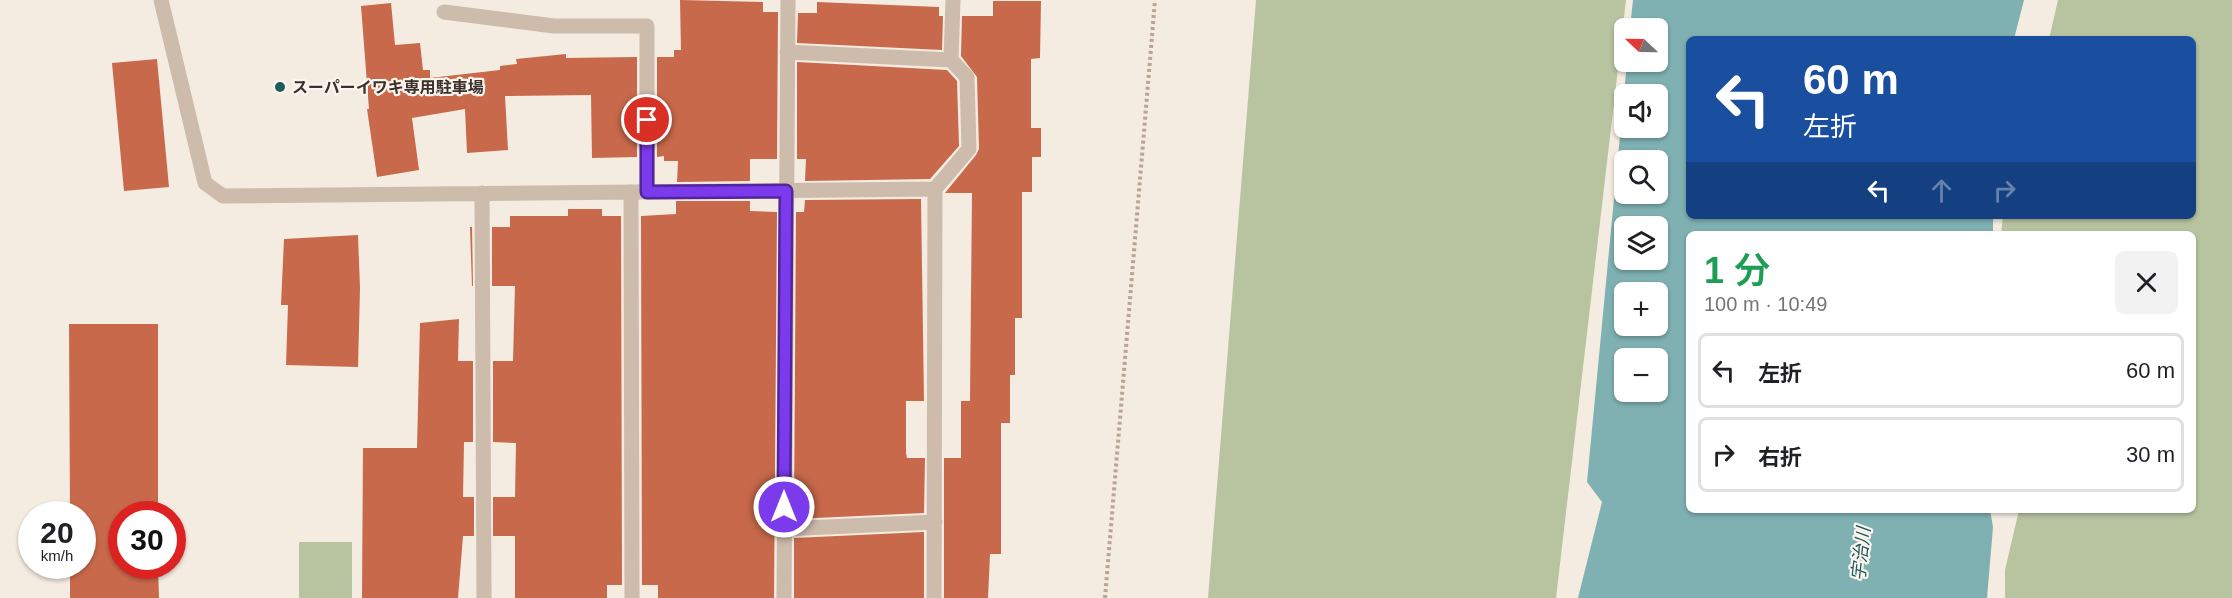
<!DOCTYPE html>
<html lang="ja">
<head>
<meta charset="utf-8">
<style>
  body { margin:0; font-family:Arial,"Noto Sans JP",sans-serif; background:#f2f2f2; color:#202124; height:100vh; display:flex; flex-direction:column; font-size:22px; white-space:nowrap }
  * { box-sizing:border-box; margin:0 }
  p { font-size:20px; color:#757577 }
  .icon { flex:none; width:33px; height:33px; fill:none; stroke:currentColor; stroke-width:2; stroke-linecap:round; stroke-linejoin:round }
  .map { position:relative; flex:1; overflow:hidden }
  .details { position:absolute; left:1686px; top:231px; width:510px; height:282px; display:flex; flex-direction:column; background:#fff; border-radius:9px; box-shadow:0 2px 4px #0004 }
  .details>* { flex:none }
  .banner { position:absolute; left:1686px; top:36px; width:510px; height:183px; border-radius:9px; box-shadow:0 2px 4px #0004; background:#1a4fa0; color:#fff; overflow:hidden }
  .needle { width:39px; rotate:292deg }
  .fabs { position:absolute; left:1614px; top:18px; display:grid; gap:12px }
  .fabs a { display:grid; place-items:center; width:54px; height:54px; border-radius:9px; background:#fff; box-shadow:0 2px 4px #0004; font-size:30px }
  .speed { position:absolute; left:18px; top:501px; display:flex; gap:12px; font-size:30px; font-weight:700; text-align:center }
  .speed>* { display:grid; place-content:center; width:78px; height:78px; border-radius:50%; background:#fff; box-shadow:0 2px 4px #0004; line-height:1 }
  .speed small { font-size:15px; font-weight:400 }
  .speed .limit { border:9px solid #d22; background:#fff; color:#111 }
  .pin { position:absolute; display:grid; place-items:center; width:51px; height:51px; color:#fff; margin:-26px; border:3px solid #fff; border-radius:50%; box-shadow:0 2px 6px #0007 }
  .me { position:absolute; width:66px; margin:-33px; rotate:0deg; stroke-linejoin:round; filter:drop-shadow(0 0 4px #0008) }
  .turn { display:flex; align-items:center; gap:21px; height:126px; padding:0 18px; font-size:27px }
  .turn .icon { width:78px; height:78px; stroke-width:2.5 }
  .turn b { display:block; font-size:42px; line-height:51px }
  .lanes { display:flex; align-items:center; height:57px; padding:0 18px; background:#0003; justify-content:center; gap:30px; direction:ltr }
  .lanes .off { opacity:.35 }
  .round { display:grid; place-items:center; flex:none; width:63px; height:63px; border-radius:9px; background:#f2f2f2 }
  .overview { display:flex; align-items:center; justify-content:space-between; height:102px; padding:0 18px }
  h1 { font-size:36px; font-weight:600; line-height:45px; color:#1e9e55 }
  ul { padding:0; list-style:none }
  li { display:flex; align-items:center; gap:18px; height:75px; margin:0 12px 9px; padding:0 6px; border:3px solid #e0e0e0; border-radius:9px }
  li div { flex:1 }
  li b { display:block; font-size:22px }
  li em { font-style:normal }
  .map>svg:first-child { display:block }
</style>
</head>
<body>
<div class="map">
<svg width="2232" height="598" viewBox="0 0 2232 598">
  <rect width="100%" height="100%" fill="#f4ebe1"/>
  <path fill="#b8c4a0" d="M1256 0H1626L1556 598H1208Z
    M2058 0H2232V598H2005V570L2019 510H2193V234H2001L2003 216H2193V39H2049Z
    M299 542H352V598H299Z"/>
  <path fill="#7fb0b2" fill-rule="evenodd" d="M1633 0H2024L2014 39H1689V216H1993V234H1689V510H1990L1993 527 1987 598H1578L1602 502 1587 482 1627 62H1658V28H1630ZM1624 94H1658V128H1624ZM1658 160V194H1624V160ZM1658 226V260H1624V226ZM1624 292H1658V326H1624ZM1658 358V392H1624V358Z"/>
  <path fill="#c8694b" d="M680 0 763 2V12H778L777 159H750V181L677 182 678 161H664V156L657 157V57H674V50H681Z
    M993 1H1041L1040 58 1031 59V128H1041V157H1032V192H1022V318H1015V375H1010V423H1001V554H990L988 598H944V458H961V401H970L972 193H945L976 155 979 149 977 77 961 56 962 16H993Z
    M817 2 939 7V16H943L942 50 797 43 798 13H817Z
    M391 3 395 45 420 43 423 70H430V78L500 70V66L517 64 516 59 566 54V58L637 57V157L592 158 591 95 505 96 508 150 467 153 465 109 412 118 419 170 377 177 367 109H369L361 6Z
    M157 59 169 187 124 191 112 63Z
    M797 62 947 70 957 81 959 146 930 179 805 181 806 159H797Z
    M921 199 924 401H906V453L907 458H925L924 513 794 519 796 212H804L805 200Z
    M676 201H750V211L777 212 774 598H658V585H642L641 216 676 214Z
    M568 209H602V216H621L622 585H607V598H515V536H493V497H515L516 443 493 442V361H513L515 286H492V227H510V216H568Z
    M470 227H472L473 286H472Z
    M358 235 360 288 358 367 286 365 288 305H281L284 239Z
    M459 319 458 361H473V442H464L463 497H474V536H463L458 598H362L363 448H417L420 323Z
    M69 324H158V514H122V566H158L159 598H70V566H82V514H70Z
    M924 532V598H794V538Z"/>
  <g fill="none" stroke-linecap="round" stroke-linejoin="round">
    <path stroke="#b9a596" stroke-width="4" stroke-dasharray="3 3" stroke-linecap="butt" d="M1105 598 1155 0"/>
    <path stroke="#cdbbac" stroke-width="15" d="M161 0 205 183 223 196 935 189
      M444 12 554 26H647V192
      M787 52 951 60 967 77 969 149 935 189 934 598
      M951 60 953 0
      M631 192 632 598
      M482 193 484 598
      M784 529 935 522
      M784 598 788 0"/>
  </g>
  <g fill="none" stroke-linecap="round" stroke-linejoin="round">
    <defs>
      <path id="route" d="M647 120V192L786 191 784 507"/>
    </defs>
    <use href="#route" stroke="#51269a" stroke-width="15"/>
    <use href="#route" stroke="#7c3aed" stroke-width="10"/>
  </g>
  <circle fill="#1f5a5e" stroke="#fbf5ee" stroke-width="2" cx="280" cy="87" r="6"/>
  <g text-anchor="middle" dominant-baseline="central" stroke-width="4.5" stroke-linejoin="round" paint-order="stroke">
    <g font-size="16" font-weight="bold" fill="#3b302b" stroke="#fbf5ee" text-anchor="start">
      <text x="292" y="87">スーパーイワキ専用駐車場</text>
    </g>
    <g font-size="18" font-style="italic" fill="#1f5a5e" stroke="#fbf5ee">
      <text transform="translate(1861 554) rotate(-84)">宇治川</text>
    </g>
  </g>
</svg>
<div class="fabs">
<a><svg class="needle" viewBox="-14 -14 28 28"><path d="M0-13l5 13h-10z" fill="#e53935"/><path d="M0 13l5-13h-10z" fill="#757577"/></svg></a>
<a><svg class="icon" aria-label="sound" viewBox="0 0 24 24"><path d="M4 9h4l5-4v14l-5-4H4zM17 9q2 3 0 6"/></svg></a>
<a><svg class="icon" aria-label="search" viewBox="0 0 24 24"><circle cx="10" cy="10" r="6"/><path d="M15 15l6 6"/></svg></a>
<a><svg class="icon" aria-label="layers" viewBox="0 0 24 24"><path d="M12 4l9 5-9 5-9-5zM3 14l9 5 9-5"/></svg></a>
<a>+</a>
<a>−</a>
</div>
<div class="speed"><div>20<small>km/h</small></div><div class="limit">30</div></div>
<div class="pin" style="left:647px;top:120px;background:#d93025"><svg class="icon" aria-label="arrive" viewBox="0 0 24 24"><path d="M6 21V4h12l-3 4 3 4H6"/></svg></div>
<svg class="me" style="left:784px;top:507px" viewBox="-20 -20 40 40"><circle r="17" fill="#7c3aed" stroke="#fff" stroke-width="3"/><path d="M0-11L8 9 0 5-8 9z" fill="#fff"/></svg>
<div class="banner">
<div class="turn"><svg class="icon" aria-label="left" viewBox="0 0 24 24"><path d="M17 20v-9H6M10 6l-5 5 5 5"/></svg><div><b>60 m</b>左折</div></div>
<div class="lanes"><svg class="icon" aria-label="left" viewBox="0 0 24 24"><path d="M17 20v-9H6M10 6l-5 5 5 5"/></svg><svg class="icon off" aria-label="ahead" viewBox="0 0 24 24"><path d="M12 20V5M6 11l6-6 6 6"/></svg><svg class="icon off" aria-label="right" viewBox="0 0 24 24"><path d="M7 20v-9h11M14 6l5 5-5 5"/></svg></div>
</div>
<section class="details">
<div class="overview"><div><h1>1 分</h1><p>100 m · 10:49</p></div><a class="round"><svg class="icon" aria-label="close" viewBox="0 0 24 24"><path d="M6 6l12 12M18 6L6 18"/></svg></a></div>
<ul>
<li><svg class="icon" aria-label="left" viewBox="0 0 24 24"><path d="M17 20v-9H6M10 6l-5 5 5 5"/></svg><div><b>左折</b></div><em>60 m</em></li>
<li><svg class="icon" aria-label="right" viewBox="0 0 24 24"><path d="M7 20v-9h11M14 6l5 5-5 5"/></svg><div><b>右折</b></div><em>30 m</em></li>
</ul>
</section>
</div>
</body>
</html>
